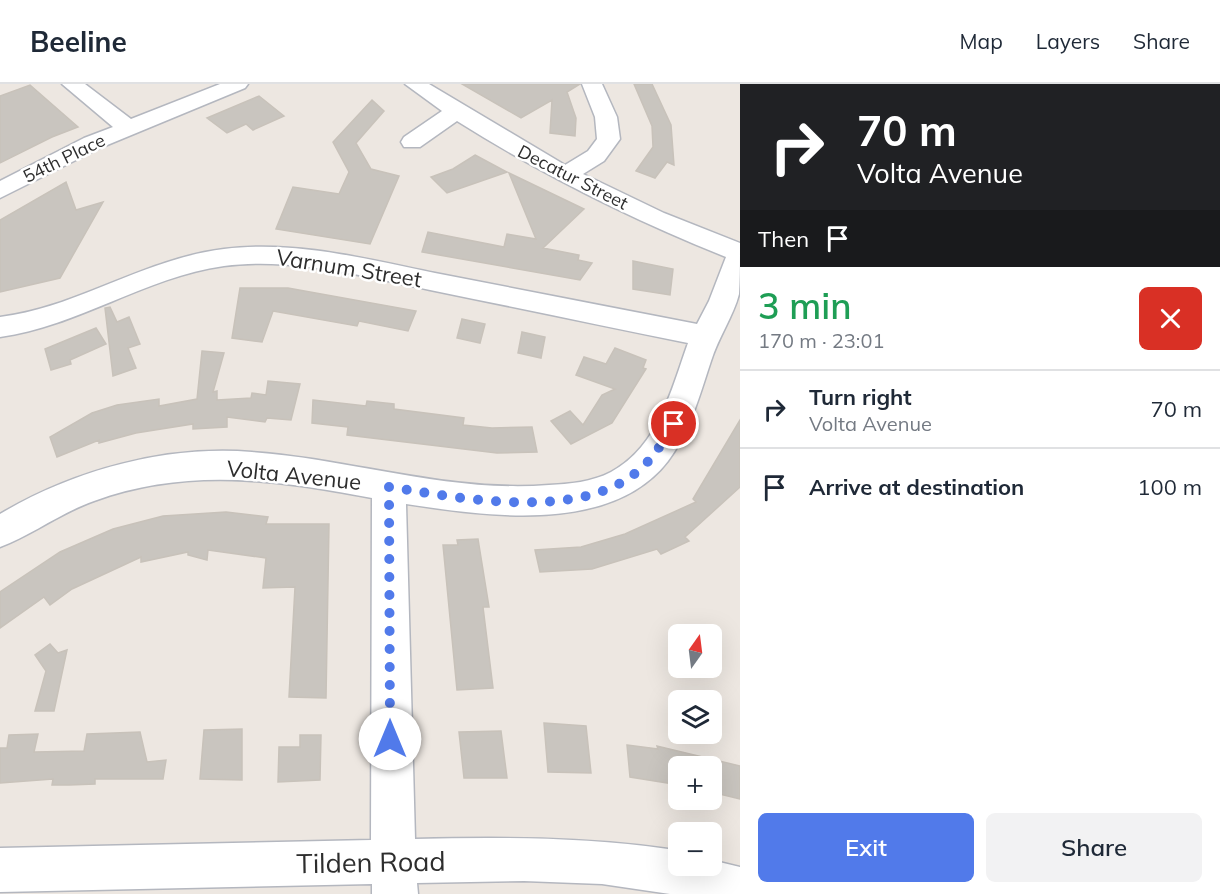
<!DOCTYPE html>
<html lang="en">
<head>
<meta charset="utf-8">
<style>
  body { margin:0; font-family:Mulish,sans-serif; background:#f2f2f3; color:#1f2937; height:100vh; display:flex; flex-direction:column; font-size:22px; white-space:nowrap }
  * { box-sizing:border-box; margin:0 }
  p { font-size:20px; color:#747a83 }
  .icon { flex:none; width:33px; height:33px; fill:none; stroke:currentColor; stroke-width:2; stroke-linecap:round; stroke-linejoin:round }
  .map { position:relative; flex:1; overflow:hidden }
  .panel { display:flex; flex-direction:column; background:#fff; width:480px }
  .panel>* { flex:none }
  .banner { background:#202124; color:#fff; overflow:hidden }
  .needle { width:39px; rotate:14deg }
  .controls { position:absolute; left:668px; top:540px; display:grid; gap:12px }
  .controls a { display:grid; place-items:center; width:54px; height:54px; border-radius:9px; background:#fff; box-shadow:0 6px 24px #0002; font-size:30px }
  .pin { position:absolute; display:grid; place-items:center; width:51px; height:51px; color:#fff; margin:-26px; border:3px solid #fff; border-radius:50%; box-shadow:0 2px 6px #0007 }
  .me { position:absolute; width:66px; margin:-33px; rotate:0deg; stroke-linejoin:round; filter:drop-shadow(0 0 4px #0008) }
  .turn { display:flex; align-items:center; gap:21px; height:126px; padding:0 18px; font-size:27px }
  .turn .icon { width:78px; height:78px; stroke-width:2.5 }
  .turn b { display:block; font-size:42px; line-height:51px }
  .then { display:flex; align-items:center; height:57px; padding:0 18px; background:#0003; gap:12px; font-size:22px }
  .round { display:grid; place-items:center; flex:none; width:63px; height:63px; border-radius:9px; background:#f2f2f3 }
  .head { display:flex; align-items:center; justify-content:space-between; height:102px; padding:0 18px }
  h1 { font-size:36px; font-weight:600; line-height:45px; color:#1e9e55 }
  .primary-button { display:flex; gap:12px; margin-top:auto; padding:12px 18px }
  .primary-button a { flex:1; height:69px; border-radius:9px; background:#517aea; color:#fff; font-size:24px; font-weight:600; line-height:69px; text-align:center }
  .primary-button a+a { background:#f2f2f3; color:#1f2937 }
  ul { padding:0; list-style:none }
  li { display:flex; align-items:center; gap:18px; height:78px; padding:0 18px; border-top:2px solid #e0e1e3 }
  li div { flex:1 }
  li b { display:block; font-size:22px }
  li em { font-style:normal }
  header { display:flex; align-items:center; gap:36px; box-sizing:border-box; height:84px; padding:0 30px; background:#fff; border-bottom:2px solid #e0e1e3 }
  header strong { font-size:28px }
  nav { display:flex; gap:33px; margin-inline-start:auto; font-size:21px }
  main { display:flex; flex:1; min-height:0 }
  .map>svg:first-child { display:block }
</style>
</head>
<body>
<header>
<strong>Beeline</strong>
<nav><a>Map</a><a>Layers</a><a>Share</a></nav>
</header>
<main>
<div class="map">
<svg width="740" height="810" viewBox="0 0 740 810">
  <rect width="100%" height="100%" fill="#ede7e1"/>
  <path fill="#c9c5bf" stroke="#c8c2ba" stroke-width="1.5" d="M462 0H580L567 8 576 34 575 52 550 49 552 16 521 34Z
    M634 0H652L671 41 674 81 667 78 655 94 636 87 653 63 652 42Z
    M30 1 78 43 52 53 0 79V12Z
    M259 12 284 32 253 46 246 40 227 49 207 34Z
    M372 16 384 27 356 59 371 85 399 92 370 160 276 145 293 103 339 110 349 88 333 58Z
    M475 71 507 88 447 109 431 93 453 85Z
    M509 89 584 125 543 164 579 171 578 176 592 179 580 196 422 168 428 148 504 163 507 150 536 155Z
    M66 98 76 126 103 118 60 194 0 208V136Z
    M633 177 673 185 670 211 633 205Z
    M240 204H288L416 227 408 247 359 237 357 242 273 227 262 258 232 254Z
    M110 223 117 238 129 233 140 260 128 264 136 284 113 292 105 224Z
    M462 235 485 240 480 259 457 254Z
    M96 244 106 260 70 276 71 280 51 286 45 265Z
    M522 248 545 253 541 274 518 269Z
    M615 264 646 276 643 284 646 285 612 339 571 360 551 337 570 327 583 341 602 311 615 305 576 291 584 273 606 280Z
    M202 267 224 269 213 308 217 307V316L251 314 252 309 266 311 268 297 300 300 291 336 267 334 265 338 227 333V343L193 345V340L136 349 99 359V356L57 373 50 353 92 329 117 321 159 315V322L197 315Z
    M313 316 366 322 367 317 394 320V325L464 334 463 341 492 344 532 343 537 368 497 369 347 351 348 343 312 339Z
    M740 336V403L685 453 689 457 661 470 657 465 592 485 540 488 535 466 581 463 625 450 696 418 693 415Z
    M226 428 268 433 266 440H329L326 614 289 613 295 503 263 504 266 474 208 466 207 476 188 471V468L141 478V473L72 505 50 521 44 513 0 544V508L60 468 113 445 163 432Z
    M478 455 489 523H483L493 604 457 606 443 461H458L457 456Z
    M50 560 58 569 67 566 54 627H35L46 587 35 571Z
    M544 639 586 642 591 689 548 688Z
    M242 645V696L200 695 204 646Z
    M501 647 507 694H464L459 648Z
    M140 648 147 678 166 676 163 695H95V700L69 701H52L53 695 0 699V664H7L9 651 38 650 34 668 84 667 87 650Z
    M300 651H321L320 696 278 698 279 663H300Z
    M627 661 658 665 657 662 740 682V715L711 708V680V682H672L674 700 630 693Z"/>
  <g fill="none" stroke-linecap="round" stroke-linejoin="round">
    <defs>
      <path id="minor" d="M62 0H85L131 35 220 0H248L245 4 100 64 0 114V97L84 54 113 43Z
        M405 0H429L565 81 588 67 597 55 595 33 582 0H602L617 33 620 55 604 77 583 90 664 129 740 159C740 175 740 194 739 210 734 231 718 254 711 277 700 310 690 348 668 377 611 451 486 432 406 420L415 755C500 753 583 753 668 765L678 767V782H711V776L740 783V810H670L602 800 524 797 417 799 418 810H372V800L0 808V764L371 756 372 414C276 396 188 383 94 417 60 429 32 451 0 463V430C74 386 166 361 252 368 352 375 448 409 549 401 569 400 592 398 611 388 659 362 671 306 688 259 604 242 519 224 435 207 366 193 294 173 224 182 145 193 79 242 0 253V233C79 223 143 175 224 165 295 156 366 175 435 189 522 206 610 223 697 240L709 217 726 173C631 135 543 91 457 37L420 63H404L401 58 404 53 442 27Z"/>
    </defs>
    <use href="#minor" stroke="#b4b7bf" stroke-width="3"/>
    <use href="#minor" fill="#fff" fill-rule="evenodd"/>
  </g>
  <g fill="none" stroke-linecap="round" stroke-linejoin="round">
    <path stroke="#517aea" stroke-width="10" stroke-dasharray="0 18" d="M390 655 389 403C460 414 578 438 638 387 654 374 663 357 674 340"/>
  </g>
  <g text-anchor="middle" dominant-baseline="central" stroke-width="5" stroke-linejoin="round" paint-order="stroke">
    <g font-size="18" fill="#2d2d2d" stroke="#fff">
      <text transform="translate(64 74) rotate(-26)">54th Place</text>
      <text transform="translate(573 93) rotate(27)">Decatur Street</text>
    </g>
    <g font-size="22" fill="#2d2d2d" stroke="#fff">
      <text transform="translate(349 184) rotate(9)">Varnum Street</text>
      <text transform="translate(294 391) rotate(6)">Volta Avenue</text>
    </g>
    <g font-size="27" fill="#2d2d2d" stroke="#fff">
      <text transform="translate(371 778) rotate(-1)">Tilden Road</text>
    </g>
  </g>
</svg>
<div class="controls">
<a><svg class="needle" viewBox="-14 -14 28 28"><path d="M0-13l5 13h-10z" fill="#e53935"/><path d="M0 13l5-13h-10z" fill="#747a83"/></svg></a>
<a><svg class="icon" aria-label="layers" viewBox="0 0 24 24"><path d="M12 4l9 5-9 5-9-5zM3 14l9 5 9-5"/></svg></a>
<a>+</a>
<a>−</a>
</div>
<div class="pin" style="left:674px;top:340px;background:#d93025"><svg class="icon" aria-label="arrive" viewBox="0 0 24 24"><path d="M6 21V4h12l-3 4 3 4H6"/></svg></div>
<svg class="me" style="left:390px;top:655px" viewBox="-20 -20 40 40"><circle r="19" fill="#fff"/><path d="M0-13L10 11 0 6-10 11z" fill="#517aea"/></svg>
</div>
<section class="panel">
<div class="banner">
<div class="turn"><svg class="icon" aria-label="right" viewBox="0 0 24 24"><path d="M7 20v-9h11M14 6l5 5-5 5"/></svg><div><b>70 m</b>Volta Avenue</div></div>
<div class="then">Then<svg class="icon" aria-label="arrive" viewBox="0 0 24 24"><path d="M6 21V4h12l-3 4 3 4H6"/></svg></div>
</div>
<div class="head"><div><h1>3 min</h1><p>170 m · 23:01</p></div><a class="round" style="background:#d93025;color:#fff"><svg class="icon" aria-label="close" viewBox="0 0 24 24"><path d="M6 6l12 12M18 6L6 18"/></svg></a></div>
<ul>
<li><svg class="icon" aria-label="right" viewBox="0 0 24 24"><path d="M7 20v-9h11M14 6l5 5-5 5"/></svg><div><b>Turn right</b><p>Volta Avenue</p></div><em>70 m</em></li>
<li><svg class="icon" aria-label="arrive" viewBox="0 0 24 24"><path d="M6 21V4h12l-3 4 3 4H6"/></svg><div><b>Arrive at destination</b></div><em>100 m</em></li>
</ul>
<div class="primary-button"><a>Exit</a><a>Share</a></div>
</section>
</main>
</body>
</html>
